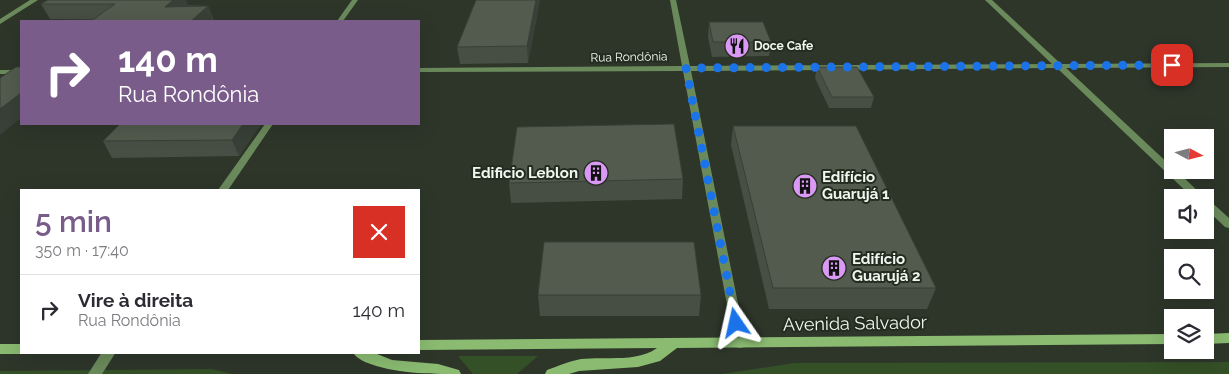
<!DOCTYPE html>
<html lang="pt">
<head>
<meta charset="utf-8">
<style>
  body { margin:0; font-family:Raleway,sans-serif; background:#f7f7f7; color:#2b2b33; height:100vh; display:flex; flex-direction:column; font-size:19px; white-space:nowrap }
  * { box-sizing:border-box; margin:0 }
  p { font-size:16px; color:#7c7c81 }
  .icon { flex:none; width:28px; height:28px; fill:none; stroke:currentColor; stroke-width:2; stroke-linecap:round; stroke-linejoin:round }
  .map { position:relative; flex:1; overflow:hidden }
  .drawer { position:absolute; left:20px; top:189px; width:400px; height:165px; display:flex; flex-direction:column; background:#fff; border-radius:0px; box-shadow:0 5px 20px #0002 }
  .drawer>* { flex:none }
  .guide { position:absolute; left:20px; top:20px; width:400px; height:105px; border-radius:0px; box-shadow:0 5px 20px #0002; background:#7a5c8b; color:#fff; overflow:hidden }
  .needle { width:32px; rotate:97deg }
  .buttons { position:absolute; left:1164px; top:129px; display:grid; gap:10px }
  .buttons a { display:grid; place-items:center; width:50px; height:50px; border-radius:0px; background:#fff; box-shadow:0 5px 20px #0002; font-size:25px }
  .pin { position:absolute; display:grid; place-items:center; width:42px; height:42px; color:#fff; margin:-21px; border-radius:10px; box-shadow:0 2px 8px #0006 }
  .me { position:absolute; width:55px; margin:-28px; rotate:349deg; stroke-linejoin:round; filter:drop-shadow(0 0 4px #0008) }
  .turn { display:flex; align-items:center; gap:18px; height:105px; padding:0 15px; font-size:22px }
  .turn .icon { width:65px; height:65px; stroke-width:2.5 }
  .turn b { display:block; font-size:35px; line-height:42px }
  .round { display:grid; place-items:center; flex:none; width:52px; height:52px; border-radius:0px; background:#f7f7f7 }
  .headline { display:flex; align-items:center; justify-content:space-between; height:85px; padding:0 15px }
  h1 { font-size:30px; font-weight:600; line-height:38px; color:#7a5c8b }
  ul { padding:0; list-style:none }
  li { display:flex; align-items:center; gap:15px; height:70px; padding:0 15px; border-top:1px solid #e1e1e2 }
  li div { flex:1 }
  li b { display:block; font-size:19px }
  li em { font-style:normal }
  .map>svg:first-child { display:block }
</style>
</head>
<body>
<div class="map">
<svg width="1229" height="374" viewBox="0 0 1229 374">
  <rect width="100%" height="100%" fill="#2e362a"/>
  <path fill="#345026" d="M458 356H538L517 374H473Z
    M1229 362V374H722L794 363Z
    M212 369 232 374H0V371Z"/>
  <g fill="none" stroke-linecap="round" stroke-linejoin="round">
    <path fill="#6b8a5c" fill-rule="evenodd" d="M30 0H38L0 24V19Z
      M352 0H358L343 21H337Z
      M670 0H676L690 66 1052 64 985 0H992L1061 64 1229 63V67L1066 68 1172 167V170H1176L1205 198H1193L1057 68 691 71 746 343 745 347 740 348 735 347 683 71 419 72V68L682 66Z
      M0 70H21V74H0Z
      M265 124H273L228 190H218Z
      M1205 199 1209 200 1229 218V228L1225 227 1205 208Z
      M102 352H116L102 374H88Z"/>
    <path fill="#8abb71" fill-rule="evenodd" d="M1229 333V343L1205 344V334Z
      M1172 334V344L677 348 660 361 638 367 579 371 569 374H545L547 370C558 366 570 361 581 359 606 356 636 363 657 348L419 350V340Z
      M0 344H21V352H26L21 354H0Z
      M353 352H372L392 360 438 364 459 370 461 374C428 374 395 374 365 362 360 359 355 357 353 352Z"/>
  </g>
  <path fill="#474e43" d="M48 0 208 6 214 21 50 19 41 4Z
    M540 0 528 63 460 64 457 47Z
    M709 22 771 42 769 56 712 57 708 37Z
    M817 67 874 97 871 108H829L815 78Z
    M120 124H261L239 156 112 158 103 141Z
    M733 126 936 288 927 309H769L731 145Z
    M683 179 682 199 511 203 509 183Z
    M538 295H701L699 316H540Z"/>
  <path fill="#394037" d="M164 0H186L189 6 165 7Z
    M536 0H540L528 63 527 46Z
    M208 6 213 21H191Z
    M21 93V118L0 135V109Z
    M243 124H261L239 156 232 140Z"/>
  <path fill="#525b4e" stroke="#394037" d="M48 0H173L165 7 208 6 191 21H91L115 4H41Z
    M476 0H536L527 46 457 47Z
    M709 22H763L771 42H713Z
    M16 67H21V93L0 109V78Z
    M817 67H857L874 97H832Z
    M120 124H243L232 140 103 141Z
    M674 124 683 179 509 183 517 127Z
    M733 126H856L936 288H773Z
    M544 242H694L701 295H538Z"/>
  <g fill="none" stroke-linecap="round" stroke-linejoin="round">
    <path stroke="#1a73e8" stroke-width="9" stroke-dasharray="0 16.2" d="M736 323 686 68 1172 65"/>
  </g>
  <defs>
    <symbol id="restaurant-disc" viewBox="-11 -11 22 22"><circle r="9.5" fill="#db99f6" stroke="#242c20"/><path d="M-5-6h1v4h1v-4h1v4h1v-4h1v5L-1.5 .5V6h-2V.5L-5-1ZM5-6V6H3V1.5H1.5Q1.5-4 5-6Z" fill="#111"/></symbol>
    <symbol id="building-disc" viewBox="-11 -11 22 22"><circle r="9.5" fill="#db99f6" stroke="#242c20"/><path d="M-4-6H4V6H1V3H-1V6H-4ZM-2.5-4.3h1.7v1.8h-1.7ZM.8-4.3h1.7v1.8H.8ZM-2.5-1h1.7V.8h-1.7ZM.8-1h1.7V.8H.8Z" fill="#111"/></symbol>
  </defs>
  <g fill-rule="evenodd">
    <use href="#restaurant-disc" x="723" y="32" width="28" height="28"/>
    <use href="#building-disc" x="582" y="159" width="28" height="28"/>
    <use href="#building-disc" x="791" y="172" width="28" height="28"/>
    <use href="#building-disc" x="820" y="254" width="28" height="28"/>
  </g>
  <g text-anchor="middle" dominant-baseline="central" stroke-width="4" stroke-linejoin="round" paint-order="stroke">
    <g font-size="12" font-weight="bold" fill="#f1f7ef" stroke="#242c20" text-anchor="start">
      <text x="754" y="46">Doce Cafe</text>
    </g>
    <g font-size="12" fill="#f1f7ef" stroke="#242c20">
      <text transform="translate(629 57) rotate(-1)">Rua Rondônia</text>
    </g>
    <g font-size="15" font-weight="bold" fill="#f1f7ef" stroke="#242c20" text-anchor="start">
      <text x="578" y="173" text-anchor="end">Edificio Leblon</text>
      <text x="822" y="177">Edifício<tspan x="822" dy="17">Guarujá 1</tspan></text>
      <text x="852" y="259">Edifício<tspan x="852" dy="17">Guarujá 2</tspan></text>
    </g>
    <g font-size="18" fill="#f1f7ef" stroke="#242c20">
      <text transform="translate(855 323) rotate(-1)">Avenida Salvador</text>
    </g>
  </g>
</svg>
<div class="buttons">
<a><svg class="needle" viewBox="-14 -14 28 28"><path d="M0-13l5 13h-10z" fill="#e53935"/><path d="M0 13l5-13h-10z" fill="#7c7c81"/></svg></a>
<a><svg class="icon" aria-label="sound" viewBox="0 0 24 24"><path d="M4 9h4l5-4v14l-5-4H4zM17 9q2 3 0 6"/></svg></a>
<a><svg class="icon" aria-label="search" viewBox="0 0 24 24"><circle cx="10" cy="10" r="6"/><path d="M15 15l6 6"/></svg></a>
<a><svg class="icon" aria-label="layers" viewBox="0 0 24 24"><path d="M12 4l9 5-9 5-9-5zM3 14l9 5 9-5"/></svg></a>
</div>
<div class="pin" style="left:1172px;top:65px;background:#d93025"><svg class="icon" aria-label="arrive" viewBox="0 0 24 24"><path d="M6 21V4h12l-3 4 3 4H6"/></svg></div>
<svg class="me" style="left:736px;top:323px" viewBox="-20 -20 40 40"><path d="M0-17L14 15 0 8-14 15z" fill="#1a73e8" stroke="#fff" stroke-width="4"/></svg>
<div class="guide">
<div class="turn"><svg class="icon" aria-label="right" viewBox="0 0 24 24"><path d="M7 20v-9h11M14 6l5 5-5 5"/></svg><div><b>140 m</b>Rua Rondônia</div></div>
</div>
<section class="drawer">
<div class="headline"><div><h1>5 min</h1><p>350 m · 17:40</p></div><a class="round" style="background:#d93025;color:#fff"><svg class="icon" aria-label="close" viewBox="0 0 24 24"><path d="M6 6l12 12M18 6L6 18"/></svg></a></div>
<ul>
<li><svg class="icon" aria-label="right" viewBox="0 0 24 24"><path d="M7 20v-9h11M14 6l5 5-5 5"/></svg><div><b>Vire à direita</b><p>Rua Rondônia</p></div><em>140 m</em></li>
</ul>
</section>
</div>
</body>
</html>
